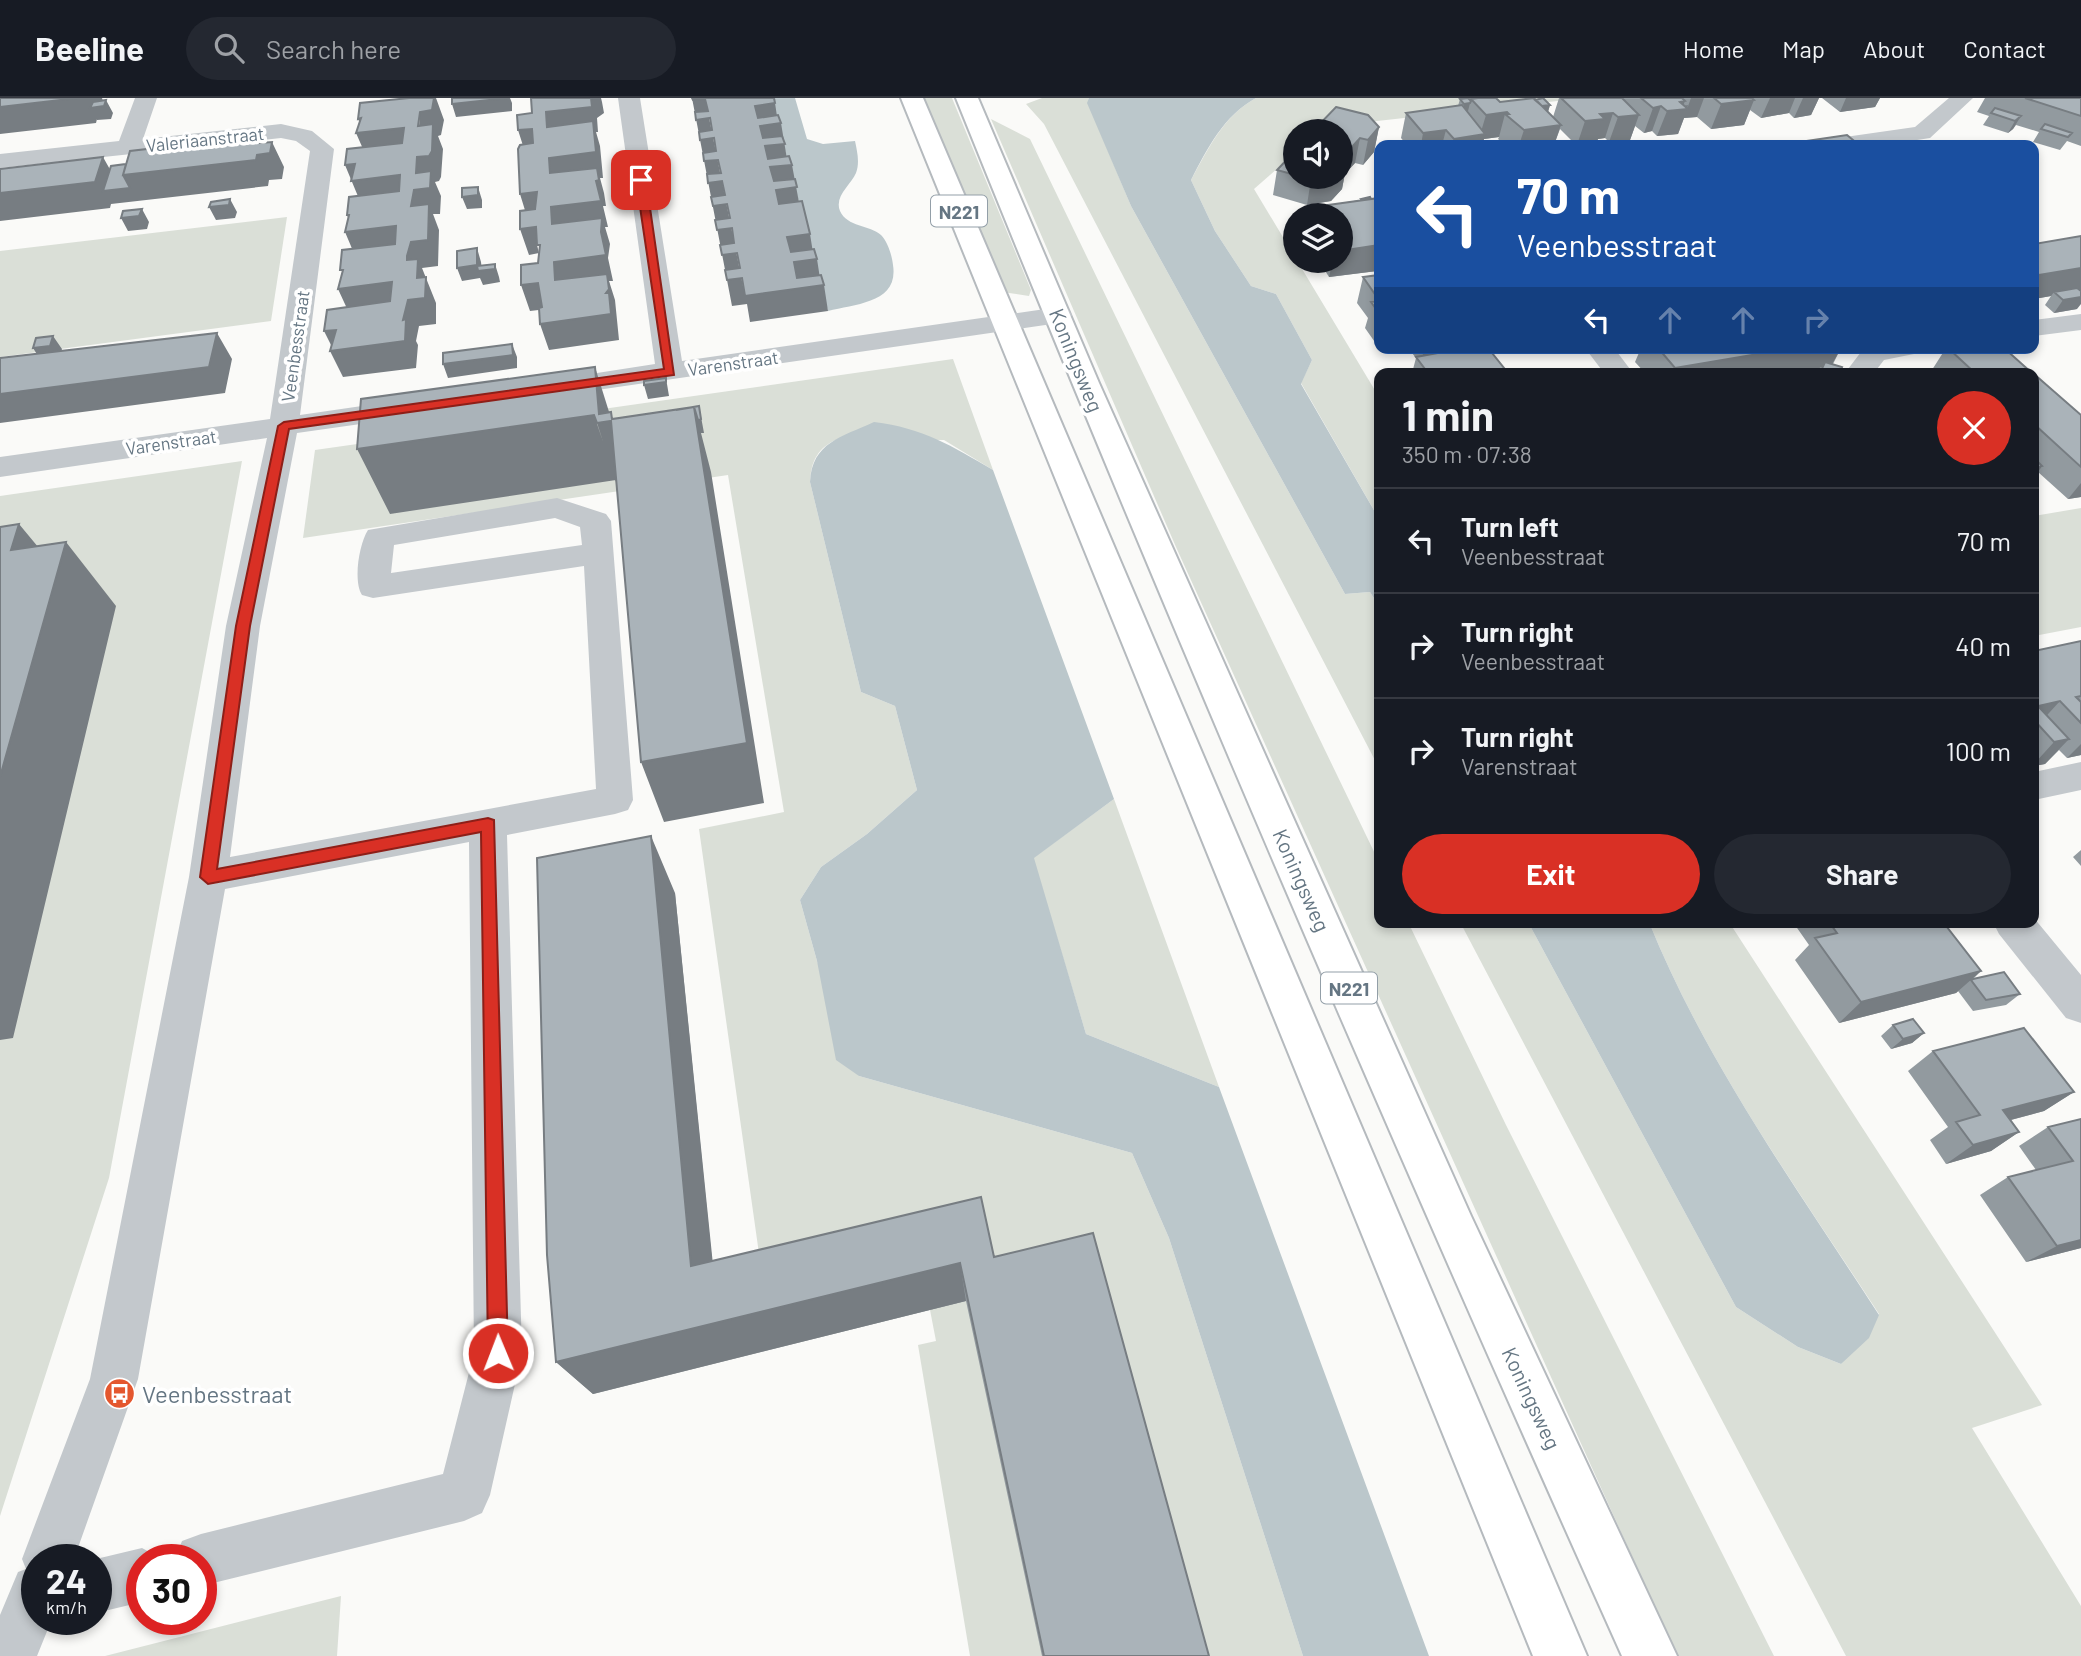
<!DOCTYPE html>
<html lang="en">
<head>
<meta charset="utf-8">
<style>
  body { margin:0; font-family:Barlow,sans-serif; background:#242831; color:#f1f3f6; height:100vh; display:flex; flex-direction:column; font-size:26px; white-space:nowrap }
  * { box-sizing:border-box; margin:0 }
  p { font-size:23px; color:#9ea1a6 }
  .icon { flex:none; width:38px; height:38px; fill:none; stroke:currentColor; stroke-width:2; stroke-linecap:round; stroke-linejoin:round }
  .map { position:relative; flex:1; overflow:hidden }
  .panel { position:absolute; left:1374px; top:270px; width:665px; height:560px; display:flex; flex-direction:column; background:#171b24; border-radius:14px; box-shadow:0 4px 10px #0003 }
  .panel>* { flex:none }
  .top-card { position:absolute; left:1374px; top:42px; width:665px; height:214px; border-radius:14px; box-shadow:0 4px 10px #0003; background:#1a4fa0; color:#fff; overflow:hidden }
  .tools { position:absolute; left:1283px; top:21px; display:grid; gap:14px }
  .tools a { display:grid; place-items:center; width:70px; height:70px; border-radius:50%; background:#171b24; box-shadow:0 4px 10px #0003; font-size:35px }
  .speed { position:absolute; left:21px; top:1446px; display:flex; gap:14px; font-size:35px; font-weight:700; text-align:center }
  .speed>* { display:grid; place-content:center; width:91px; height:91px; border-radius:50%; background:#171b24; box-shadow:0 4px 10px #0003; line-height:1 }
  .speed small { font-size:18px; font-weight:400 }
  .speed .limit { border:10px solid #d22; background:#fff; color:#111 }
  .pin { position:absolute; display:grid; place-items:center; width:60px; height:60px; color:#fff; margin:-30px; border-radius:14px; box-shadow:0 4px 10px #0006 }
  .me { position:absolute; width:77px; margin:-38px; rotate:359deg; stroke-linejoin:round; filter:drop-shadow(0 0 5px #0008) }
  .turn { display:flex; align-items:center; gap:24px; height:147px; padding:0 28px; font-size:32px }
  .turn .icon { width:91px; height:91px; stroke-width:2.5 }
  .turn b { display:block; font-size:49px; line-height:60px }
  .lanes { display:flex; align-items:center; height:66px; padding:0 28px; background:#0003; justify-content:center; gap:35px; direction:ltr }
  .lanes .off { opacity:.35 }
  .round { display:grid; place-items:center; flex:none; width:74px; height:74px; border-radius:37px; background:#242831 }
  .overview { display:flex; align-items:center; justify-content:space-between; height:119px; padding:0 28px }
  h1 { font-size:42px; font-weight:700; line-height:52px }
  .button { display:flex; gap:14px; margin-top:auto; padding:14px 28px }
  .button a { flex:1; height:80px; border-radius:42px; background:#d93025; color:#fff; font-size:28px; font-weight:700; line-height:80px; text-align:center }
  .button a+a { background:#242831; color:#f1f3f6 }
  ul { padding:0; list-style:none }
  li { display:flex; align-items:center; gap:21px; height:105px; padding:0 28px; border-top:2px solid #363941 }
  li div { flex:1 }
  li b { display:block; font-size:26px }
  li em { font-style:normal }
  header { display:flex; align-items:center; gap:42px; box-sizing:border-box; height:98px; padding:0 35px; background:#171b24; border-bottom:2px solid #363941 }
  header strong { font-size:33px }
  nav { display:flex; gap:38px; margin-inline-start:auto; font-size:24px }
  .search { width:490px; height:63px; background:#242831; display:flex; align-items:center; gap:18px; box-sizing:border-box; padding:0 24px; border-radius:38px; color:#9ea1a6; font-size:26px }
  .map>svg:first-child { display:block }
</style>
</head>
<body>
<header>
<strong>Beeline</strong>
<div class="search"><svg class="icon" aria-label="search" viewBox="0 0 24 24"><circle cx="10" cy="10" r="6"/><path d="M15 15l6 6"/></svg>Search here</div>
<nav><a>Home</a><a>Map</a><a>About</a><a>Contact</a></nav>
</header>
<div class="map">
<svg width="2081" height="1558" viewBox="0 0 2081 1558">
  <rect width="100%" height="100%" fill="#fafaf8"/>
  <path fill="#dadfd7" d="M920 0H952L1031 192 1029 198 1002 194Z
    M1042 0H1089L1088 5 1131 108 1345 496 1370 494 1379 508V670L1044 26 1026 6Z
    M1256 0H1584L1323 29 1319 33H1295V55L1254 91 1379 299V421L1301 285 1312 262 1276 196 1251 188 1215 133 1191 82C1208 51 1224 17 1256 0Z
    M991 21 1030 41 1379 764V824H1408L1506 1027 1774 1558H1677L1176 449Z
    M287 119 271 223 0 259V153Z
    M953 261 993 372 944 342 838 341C818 349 811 363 810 384L861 594 895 608 917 692 867 736 821 769 800 802 817 863 859 978 1132 1055 1169 1140 1303 1558H970L918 1247 936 1243 919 1155 764 1191 699 731 784 714 728 377 303 440 315 352Z
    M242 363 109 1080 0 1418V398Z
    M2081 410V529L2034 538V418Z
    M1114 701 1219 989 1086 936 1033 760Z
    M1460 824H1528L1736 1209 1798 1249 1841 1266 1879 1216C1797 1090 1706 965 1649 824H1729L2042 1307 1972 1330 2081 1508V1558H1846Z
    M341 1498 337 1558H105Z"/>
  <path fill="#bbc7cb" d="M771 0H795L807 41 823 46 855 43C857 53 860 64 856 75 851 87 834 98 840 113 847 129 870 127 881 137 888 144 892 158 893 167 899 205 856 206 828 213Z
    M1089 0H1256C1224 17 1207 51 1191 82L1215 133 1251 188 1276 196 1312 262 1301 286 1379 421V508L1370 494 1345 496 1131 108 1087 5Z
    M874 324C923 330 952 348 993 372L1114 701 1034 760 1086 936 1219 989 1429 1558H1303L1169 1140 1132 1055 859 978 836 962 817 863 800 802 821 769 867 736 917 692 895 608 861 594 810 384C812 344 842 339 874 324Z
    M1528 824H1649C1706 965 1797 1090 1879 1217L1869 1240 1841 1266 1798 1249 1736 1209Z"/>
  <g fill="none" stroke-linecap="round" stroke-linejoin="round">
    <defs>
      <path id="major" d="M901 0H923L1587 1558H1533Z
        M956 0H978L1099 285 1471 1118 1677 1558H1622C1391 1043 1167 524 956 0Z"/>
    </defs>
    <use href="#major" stroke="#b5babe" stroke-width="4"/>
    <path fill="#c3c8cc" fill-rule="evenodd" d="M135 0H157L143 41 281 26 312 33 334 51 300 317 410 301 420 304 424 310 420 316 410 319 297 335 260 528 230 759 596 691 584 468 373 500 362 497C353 483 359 446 368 432L557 400 606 416 611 423 633 702 628 712 615 716 507 737 522 1255 490 1397 482 1415 464 1423 201 1488V1461H175L182 1443 201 1436 443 1376 474 1255 469 744 225 791 138 1281 74 1461H37V1521H52L37 1558H0V1517L18 1474 26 1471 22 1461 90 1281 189 779 226 528 267 340 0 379V359L270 321 310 53 296 43 281 40 0 70V56L119 43ZM555 420 580 429 582 447 391 475 394 447Z
      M618 0H640L682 263 1059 209 1068 211 1072 217 1068 223 1059 225 549 299 539 296 535 290 539 284 655 266Z
      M1949 0H1973L1930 40 1885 47H1826L1830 42 1838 40 1915 29Z
      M2081 216V232L2034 238V222Z
      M1585 250H1614L1633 275H1604Z
      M1864 250H1918L1914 256 1884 262 1874 275H1845Z
      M2081 664V692L2034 702V674Z
      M2034 820 2081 877V925L2066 920 1999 836 1993 824H2034Z
      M142 1450 162 1461H142V1504L96 1515V1461Z"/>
    <use href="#major" fill="#fff" fill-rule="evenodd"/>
  </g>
  <path fill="#929a9f" d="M1559 0H1819L1811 17 1794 20 1789 15 1761 20 1750 12 1744 27 1711 31 1697 19 1684 20 1678 36 1657 38 1652 33 1644 35 1635 28 1630 42 1609 44 1605 40 1598 41 1596 46 1584 47H1576L1560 31 1554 47H1505L1498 41 1499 39 1484 41 1482 47H1407L1401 40 1406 15 1458 8 1460 1 1471 3V1L1500 4 1535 2 1550 7 1548 14 1553 19Z
    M1822 0H1880L1875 9 1840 14Z
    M1985 0H2081V48L2067 43 2060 52 2033 44 2039 34 2016 27 2013 31 2008 35 1983 27 1989 18 1977 14Z
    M1379 29 1374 54 1363 67 1355 65 1345 75 1342 91 1331 103 1307 107 1273 97 1277 72 1295 53V79H1340V33Z
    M1379 100V250L1365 230 1368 220 1357 205 1363 179 1376 177 1377 173 1329 179 1324 171 1325 163H1340V117H1326L1328 107 1360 102 1361 101Z
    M2034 146 2077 211 2054 215 2045 207 2051 198 2034 201Z
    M1414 250H1443L1442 254 1508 275H1412L1416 260 1412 255Z
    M1641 250H1841L1833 266 1839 275H1819L1822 269 1790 275H1645L1635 264Z
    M1946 250H2004L2032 275H1930Z
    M2034 276 2081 317V399L2068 401 2038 374 2034 380Z
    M2081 543V657L2067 660 2059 652 2045 666 2034 668V553Z
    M2081 752V768L2073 759Z
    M675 795 712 1163 994 1159 1209 1558H1042L966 1203 593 1296 556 1264Z
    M1778 824H1943L1981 873 1973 881 2020 896 2006 907 1973 913 1958 893 1956 895 1839 925 1795 862 1809 847 1795 827 1782 830Z
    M1893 927 1924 935 1912 945 1891 951 1881 938Z
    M1933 953 2074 994 2044 1013 2011 1022 2019 1034 1991 1053 1946 1066 1930 1042 1948 1029 1908 973Z
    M2081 1021V1150L2026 1164 1980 1097 2008 1079 2036 1072 2019 1048 2048 1029Z"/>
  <path fill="#777d82" d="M78 0H102L103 3 106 2 113 15 111 21 97 22V21L96 25 0 36V9Z
    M434 0H436L444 22 441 37 438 38 443 51 441 79 439 83 435 84 441 98 440 116H433L439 132 438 168 422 170 436 205V226L419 228 416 243 418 247 416 270 343 279 330 253H334L324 233 403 222 411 108 416 75 420 14Z
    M508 0H510L512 5V13L456 19 452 6Z
    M591 0H601L602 4 604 15 597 20 598 34H596L600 48 603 80H600L604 95 606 108H603L608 129H605L610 146 608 160 613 183H609L615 202 619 242 549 252 540 226 555 182 546 14Z
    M692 0H705L745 198 824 187 828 213 750 224 747 206 732 208Z
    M752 0 775 5 778 25H781L788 67H792L801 115 780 117Z
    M1691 0H1704L1697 19 1684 20 1678 36 1657 38 1667 13 1680 4 1685 3 1683 8 1688 7 1687 11Z
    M1770 0H1795L1789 15 1761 20Z
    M1803 0H1819L1811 17 1794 20Z
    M1846 0H1880L1875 9 1840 14Z
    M1754 2 1744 27 1711 31 1721 6Z
    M1470 5 1467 17 1461 18 1464 6Z
    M1550 7 1546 20 1540 8Z
    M1661 8 1652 33 1644 35 1653 10Z
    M1507 14 1506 17 1505 16 1499 39 1484 41 1482 47H1452L1454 41 1480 37 1486 17Z
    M1613 15 1605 40 1598 41 1596 46 1577 47 1585 23 1600 16Z
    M1639 17 1630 42 1609 44 1618 19Z
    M2021 18 2013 31 2008 35 2015 23Z
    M361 20 404 30 413 55 367 60 356 35 364 34 358 21Z
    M1561 27 1554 47H1519L1524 32Z
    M1379 29 1374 54 1363 67 1368 42Z
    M532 31 540 56 526 57 518 32Z
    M1446 32 1442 47H1421L1423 35Z
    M261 38 269 56 272 44 284 69 282 81 269 82 268 88 111 106 110 110 0 123V94L103 59 117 84 123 77 260 45Z
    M1360 40 1355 65 1346 75 1351 50Z
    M1347 65 1342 91 1331 103 1307 107 1311 81 1326 79H1340V73Z
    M355 66 400 77 410 102 362 108 345 67Z
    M478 89 482 102V110L467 111 462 99Z
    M537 94 545 120 528 122 520 96Z
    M230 101 237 114 235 120 216 122 209 109Z
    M142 111 149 124 147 131 128 133 121 120Z
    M347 117H349L396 128 407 154 356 160 345 134 354 133Z
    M536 129 540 147H537L539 155 529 157 520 131Z
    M810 136 814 161H817L821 187 798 190 787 139Z
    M1379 147V162L1377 173 1329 179 1333 163H1340V153Z
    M477 150 481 164 482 173 495 166 499 179 500 184 483 187 480 180 462 183 457 170Z
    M2081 170V193L2054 194 2051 198 2034 201V186L2039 177Z
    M392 184 403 210 350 217 338 191Z
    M538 185 547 211 530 213 521 187Z
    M2081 199V206L2077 211 2054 215 2063 202Z
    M217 235 232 261 225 295 0 325V296Z
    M53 238 62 251 59 261 42 264 33 250Z
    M512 246 517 259V270L448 280 443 266Z
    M1383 250H1411L1382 254Z
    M1443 250 1439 263 1420 266 1424 253Z
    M1794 250H1841L1831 268 1790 275H1673L1675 270Z
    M595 269 615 333 618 390 597 325 599 316Z
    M666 280 669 298 648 301 644 287Z
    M699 308 704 335H701L711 374 764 705 664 724 641 664 694 309Z
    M594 317 616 382 390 416 357 351Z
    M2042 368 2034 380V370Z
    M2081 385V399L2068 401Z
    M19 426 58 473 66 444 116 508 13 940 0 942V679L11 452Z
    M2060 603 2038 627V608Z
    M2069 641 2045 666 2034 668V666L2054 644Z
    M2081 646V657L2067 660Z
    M651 738 675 795 717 1206 691 1168Z
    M1786 824H1797L1795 827 1782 830Z
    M1981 873 1956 895 1839 925 1861 904Z
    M1924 935 1912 945 1891 951 1903 941Z
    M2074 994 2044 1013 1976 1031 2003 1012Z
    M2019 1034 1991 1053 1946 1066 1973 1047Z
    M2081 1142V1150L2026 1164 2057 1148Z
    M960 1165 966 1203 593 1296 556 1264Z"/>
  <path fill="#aab3b9" stroke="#777d82" stroke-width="2" d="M0 0H78L0 9Z
    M409 0H434L432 12 420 14 418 28 433 26 432 53 429 58 417 59 416 75 431 73 430 90 414 92 411 108 429 106 428 142 411 144 407 158V162L418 161 417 180 426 179 425 200 408 202 403 222 406 221 405 243 330 253 336 232 324 233 327 212 390 203 392 184 338 191 343 172H340L342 152 395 146 396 128 345 134 349 117H347L349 99 399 93 400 77 351 83 355 66 345 67 347 51 402 45 404 30 356 35 361 20 358 21 360 5Z
    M452 0H508L452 6Z
    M531 0H591L592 9 546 14 547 29 593 23 596 54 549 60 550 75 597 70 599 82 596 83 601 103 551 109 552 126 602 120 601 134 606 157 554 164 555 182 607 176 609 191 606 195H609L611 216 540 226 539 210 542 209 538 185 521 187V167L538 165 540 147H537L536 129 520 131V113L535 111 537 94 520 96 518 51 520 47 533 45 532 31 518 32 517 17 532 15Z
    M692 0H774L775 5 755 8 758 20 778 17 781 25 760 28 763 40 782 38 785 46 765 48 768 61 789 58 792 67 770 69 774 83 795 81 797 89 776 92 779 106 802 103 810 136 787 139 791 154 814 151 817 161 794 164 797 180 821 177 824 187 745 198 742 180 727 182 725 172 740 170 737 155 722 157 720 147 734 145 732 130 717 132 715 122 730 120 727 106 713 108 711 99 725 97 722 83 708 85 707 76 721 75 718 62 704 63 703 55 716 53 714 40 700 42 699 34 712 32 710 20 696 22 695 14 708 13 705 1 693 2Z
    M1468 0 1471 3 1470 5 1464 6 1460 1Z
    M1478 0H1496L1500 4 1534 0 1561 27 1524 32 1505 16H1509L1507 14 1486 17 1471 1Z
    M1543 0 1550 7 1542 8 1535 2Z
    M1561 0H1622L1639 17 1618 19 1613 15 1600 16 1605 21 1585 23Z
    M1641 0H1682L1685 3 1680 4 1688 11 1667 13 1661 8 1653 10Z
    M1714 0H1752L1754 2 1721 6Z
    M2025 0H2081V18Z
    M106 2 104 8 90 10 93 4Z
    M1462 7 1485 36 1454 41 1446 32 1423 35 1406 15Z
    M1336 9 1368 17 1379 29 1368 42 1360 40 1351 50 1340 48V33H1313Z
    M1995 10 2021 18 2015 23 1991 15Z
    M2045 26 2072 35 2068 39 2041 31Z
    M1847 37 1859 47H1812L1807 43Z
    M261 38 260 45 272 44 270 55 257 57 256 62 123 77 130 53Z
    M1295 53V77L1277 72Z
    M103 59 95 84 0 95V71Z
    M1340 63 1347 65 1340 73Z
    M126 66 123 77 130 90 103 93 111 68Z
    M1302 79H1329L1311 81Z
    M478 89V97L462 99V90Z
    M1370 99 1371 101 1362 102 1361 101Z
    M1379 100V147L1340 153V117H1336L1328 107Z
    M230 101 229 107 209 109 211 104Z
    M142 111 139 118 121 120 123 113Z
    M2081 138V170L2039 177 2034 172V146Z
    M477 150V167L457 170V153Z
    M495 166V171L478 173 477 168Z
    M1379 177V202L1363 179Z
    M2077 190 2081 193V199L2063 202 2054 194Z
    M1379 203V215L1371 204Z
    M217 235 209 269 0 296V260Z
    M53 238 50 248 33 250 36 240Z
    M512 246 513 257 443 266V255Z
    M1422 250H1442L1424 253Z
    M1465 250H1488L1508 275H1428L1416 259Z
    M1658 250H1794L1675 270Z
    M1948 250H2004L2032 275H1975Z
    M1825 264 1842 269 1839 275H1820Z
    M595 269 599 316 611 314 612 321 694 309 747 645 641 664 611 323 597 325 594 317 357 351 361 301Z
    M2034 276 2081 317V369L2034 326Z
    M666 280V284L644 287V283Z
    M699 308 701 321 698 322 694 309 676 312Z
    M2034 360 2042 368 2034 370Z
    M19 426 11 452 66 444 0 679V429Z
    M2081 543V598L2076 599 2081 604V625L2060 603 2038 608 2069 641 2054 644 2034 622V553Z
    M651 738 691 1168 981 1099 994 1159 1093 1135 1209 1558H1044L960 1165 556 1264 547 1157 537 760Z
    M1829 824H1943L1981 873 1861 904 1815 840 1837 835Z
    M2004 874 2020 896 1986 902 1971 882 1973 881Z
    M1913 921 1924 935 1903 941 1893 927Z
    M2024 930 2074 994 2003 1012 2019 1034 1973 1047 1956 1024 1980 1017 1933 953Z
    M2081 1021V1142L2057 1148 2008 1079 2073 1063 2048 1029Z"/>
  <path fill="#d93025" stroke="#8d1f18" stroke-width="2" d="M641 79 646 82 674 277 289 331 250 528 217 771 488 720 494 722 508 1255 505 1262 498 1265 491 1262 488 1255 481 734 208 786 200 779 236 528 278 328 284 324 664 271 636 82Z"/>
  <defs>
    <symbol id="bus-disc" viewBox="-11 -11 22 22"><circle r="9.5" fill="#e4572e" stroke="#fff"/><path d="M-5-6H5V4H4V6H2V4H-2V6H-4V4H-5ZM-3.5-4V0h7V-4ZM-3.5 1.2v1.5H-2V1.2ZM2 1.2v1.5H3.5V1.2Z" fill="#fff"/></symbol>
  </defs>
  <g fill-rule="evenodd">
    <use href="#bus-disc" x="102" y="1278" width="35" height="35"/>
  </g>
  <g text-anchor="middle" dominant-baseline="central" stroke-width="7" stroke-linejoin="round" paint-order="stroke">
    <g font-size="18" fill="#657683" stroke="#fff">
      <text transform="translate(205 41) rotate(-6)">Valeriaanstraat</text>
      <text transform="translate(295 248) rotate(-82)">Veenbesstraat</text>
      <text transform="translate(733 265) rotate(-8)">Varenstraat</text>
      <text transform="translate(171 344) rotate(-8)">Varenstraat</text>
    </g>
    <g fill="#fff" stroke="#939fa8" stroke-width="2">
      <rect x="931" y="97.5" width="56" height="31" rx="5"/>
      <rect x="1321" y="874.5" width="56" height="31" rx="5"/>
    </g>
    <g font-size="19" font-weight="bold" fill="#657683">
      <text x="959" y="113">N221</text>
      <text x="1349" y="890">N221</text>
    </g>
    <g font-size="21" fill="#657683" stroke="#fff">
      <text transform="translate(1077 262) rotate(68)">Koningsweg</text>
      <text transform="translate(1302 782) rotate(66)">Koningsweg</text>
      <text transform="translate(1532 1300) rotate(65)">Koningsweg</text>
    </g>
    <g font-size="24" fill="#657683" stroke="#fff" text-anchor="start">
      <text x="142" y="1295">Veenbesstraat</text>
    </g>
  </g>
</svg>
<div class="tools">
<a><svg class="icon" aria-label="sound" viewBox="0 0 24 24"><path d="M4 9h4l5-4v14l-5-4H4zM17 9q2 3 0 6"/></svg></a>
<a><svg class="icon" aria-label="layers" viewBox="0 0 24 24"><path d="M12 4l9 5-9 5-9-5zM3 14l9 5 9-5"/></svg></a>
</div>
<div class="speed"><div>24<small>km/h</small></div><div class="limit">30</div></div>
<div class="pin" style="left:641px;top:82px;background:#d93025"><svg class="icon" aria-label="arrive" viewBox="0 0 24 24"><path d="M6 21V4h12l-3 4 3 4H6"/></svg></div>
<svg class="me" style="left:498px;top:1255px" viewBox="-20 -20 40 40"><circle r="17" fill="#d93025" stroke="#fff" stroke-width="3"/><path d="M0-11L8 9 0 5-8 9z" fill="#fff"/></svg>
<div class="top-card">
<div class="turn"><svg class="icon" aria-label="left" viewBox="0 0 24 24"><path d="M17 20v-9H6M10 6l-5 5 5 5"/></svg><div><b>70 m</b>Veenbesstraat</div></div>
<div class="lanes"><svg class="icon" aria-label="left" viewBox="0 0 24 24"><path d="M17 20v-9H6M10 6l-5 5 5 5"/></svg><svg class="icon off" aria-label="ahead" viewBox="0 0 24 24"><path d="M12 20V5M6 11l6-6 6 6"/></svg><svg class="icon off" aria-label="ahead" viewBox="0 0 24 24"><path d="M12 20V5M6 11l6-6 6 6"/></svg><svg class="icon off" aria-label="right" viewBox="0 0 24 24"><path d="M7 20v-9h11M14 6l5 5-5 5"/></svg></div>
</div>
<section class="panel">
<div class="overview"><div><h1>1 min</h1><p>350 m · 07:38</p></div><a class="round" style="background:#d93025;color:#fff"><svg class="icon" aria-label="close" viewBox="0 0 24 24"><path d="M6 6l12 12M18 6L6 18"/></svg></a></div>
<ul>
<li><svg class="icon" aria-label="left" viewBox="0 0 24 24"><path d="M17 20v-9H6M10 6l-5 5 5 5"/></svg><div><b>Turn left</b><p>Veenbesstraat</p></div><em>70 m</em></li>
<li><svg class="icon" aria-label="right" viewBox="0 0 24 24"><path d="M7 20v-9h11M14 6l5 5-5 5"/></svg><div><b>Turn right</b><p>Veenbesstraat</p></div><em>40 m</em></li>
<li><svg class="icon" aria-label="right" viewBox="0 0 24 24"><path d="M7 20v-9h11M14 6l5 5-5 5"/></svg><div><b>Turn right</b><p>Varenstraat</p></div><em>100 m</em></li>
</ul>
<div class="button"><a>Exit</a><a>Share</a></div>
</section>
</div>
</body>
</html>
